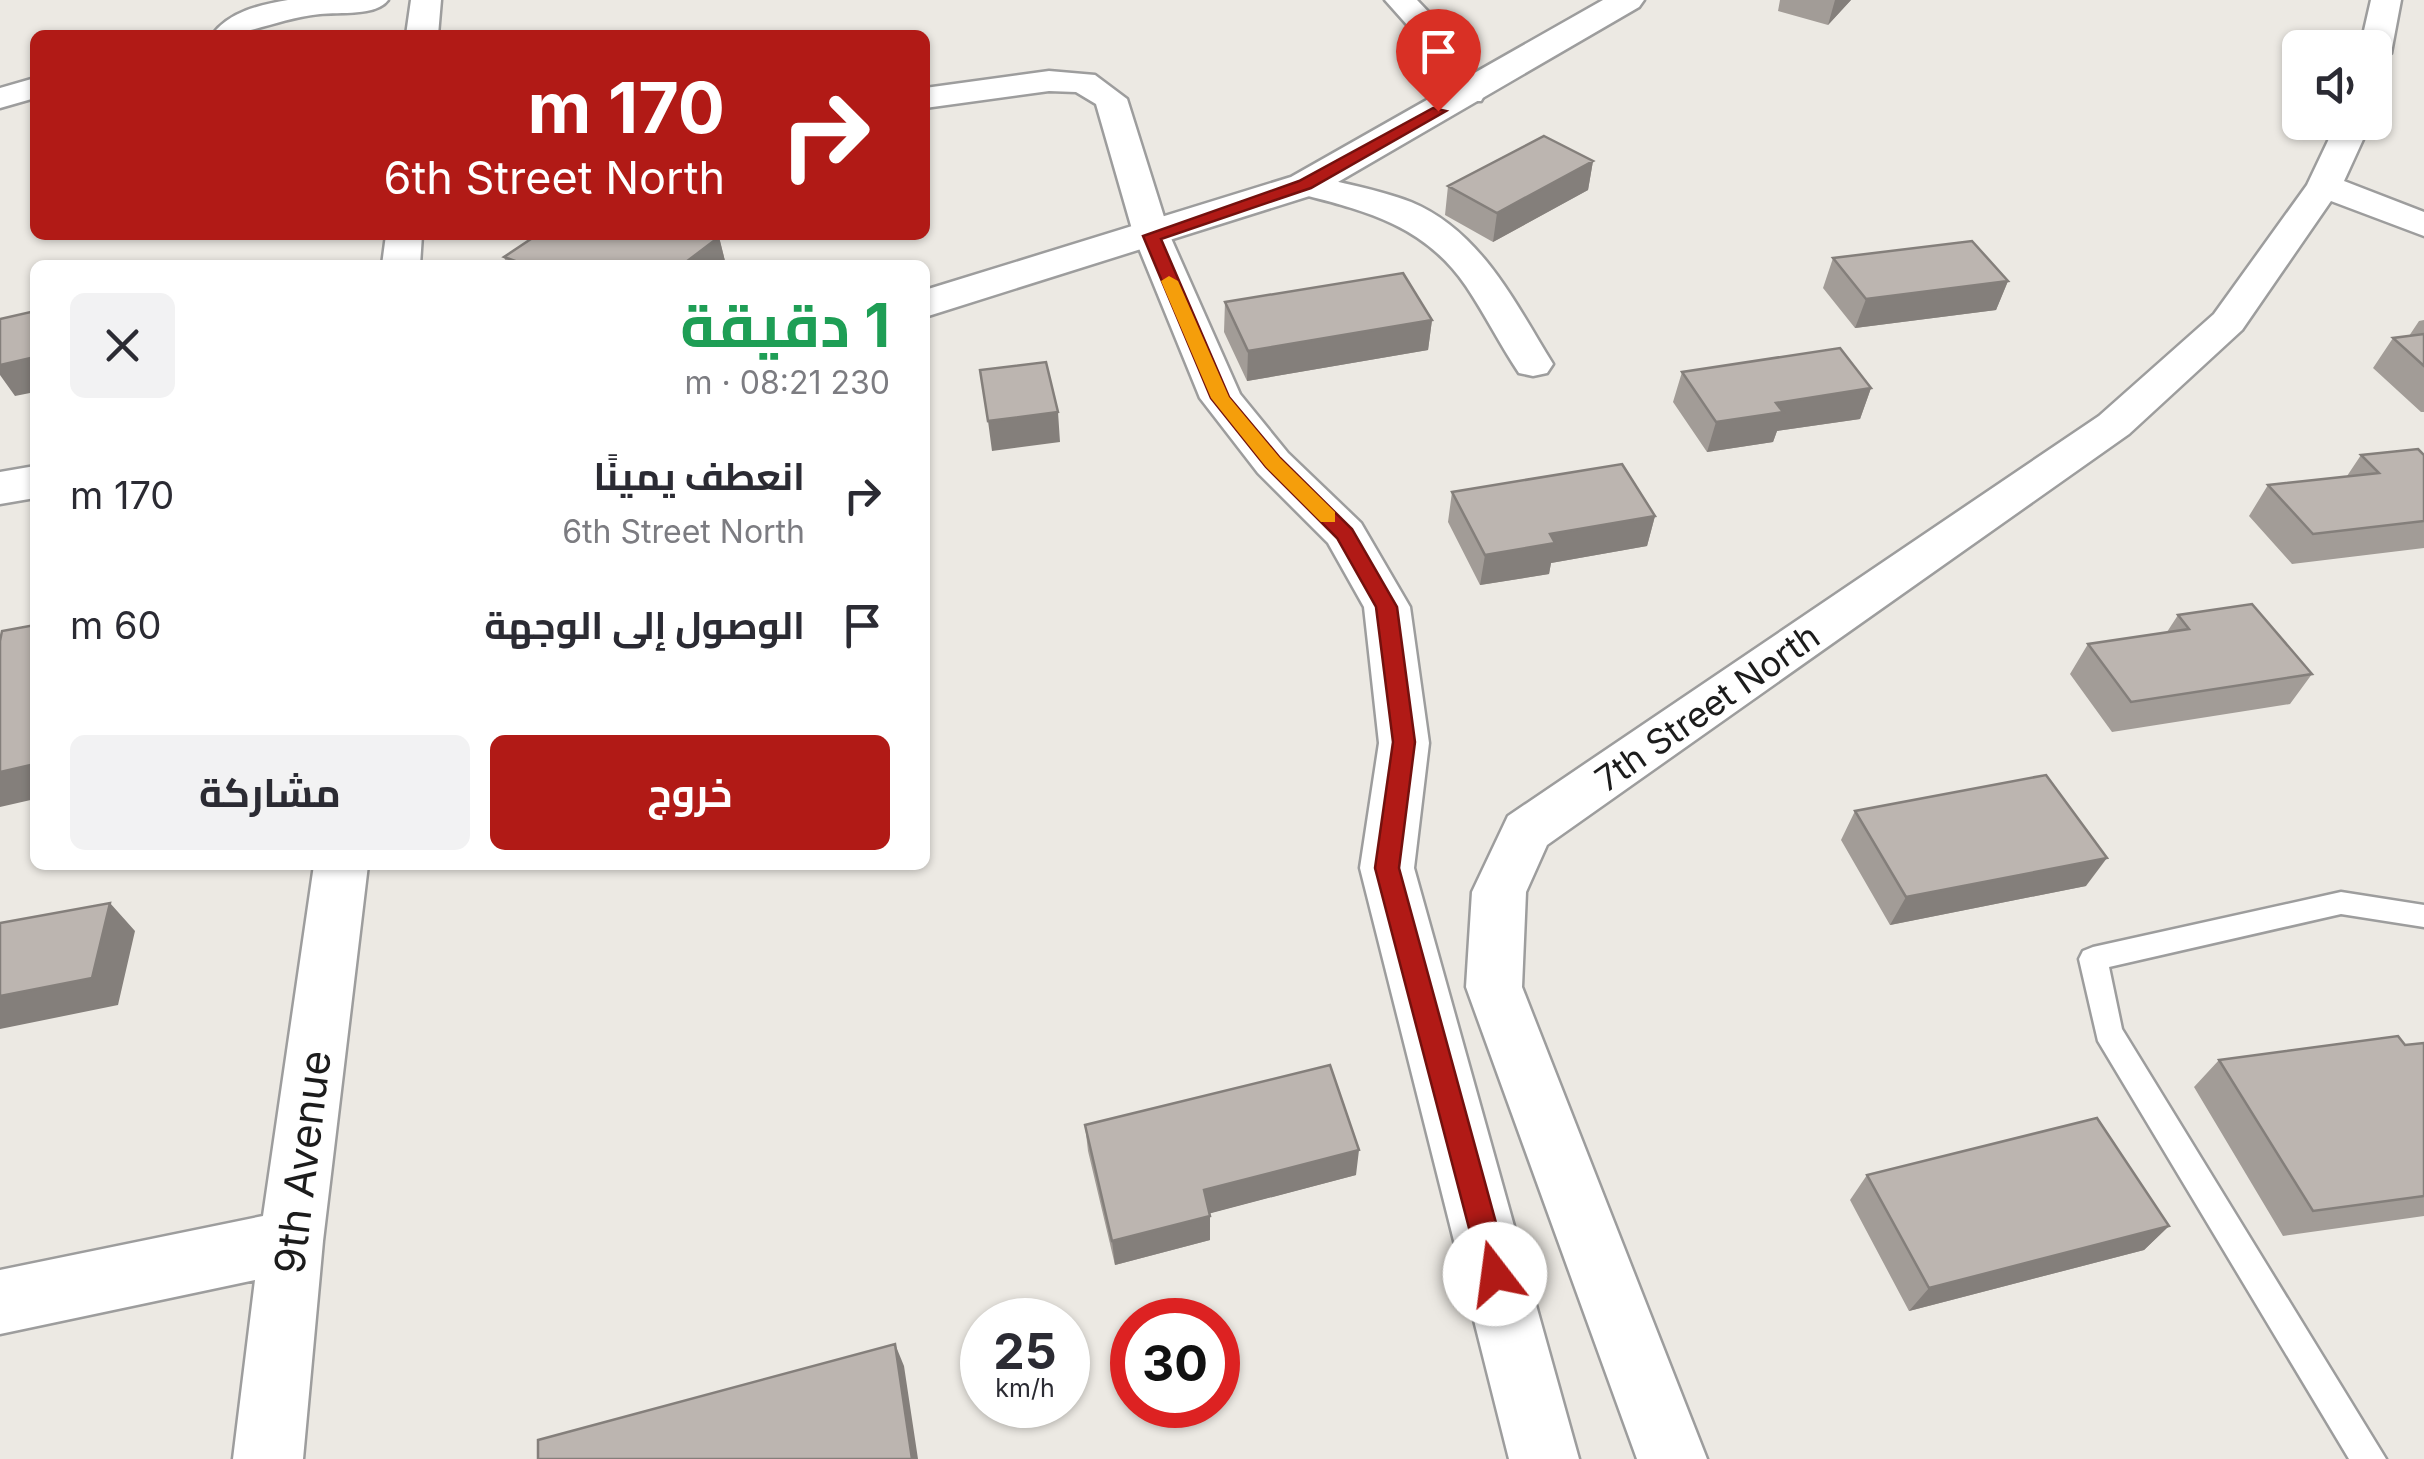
<!DOCTYPE html>
<html lang="ar">
<head>
<meta charset="utf-8">
<style>
  body { margin:0; font-family:Inter,Cairo,sans-serif; background:#f2f2f3; color:#2b2b33; direction:rtl; height:100vh; display:flex; flex-direction:column; font-size:38px; white-space:nowrap }
  * { box-sizing:border-box; margin:0 }
  p { font-size:32px; color:#7c7c81 }
  .icon { flex:none; width:55px; height:55px; fill:none; stroke:currentColor; stroke-width:2; stroke-linecap:round; stroke-linejoin:round }
  .map { position:relative; flex:1; overflow:hidden; direction:ltr }
  .panel { position:absolute; left:30px; top:260px; width:900px; height:610px; display:flex; flex-direction:column; background:#fff; border-radius:15px; box-shadow:0 2px 8px #0004; direction:rtl }
  .panel>* { flex:none }
  .guide { position:absolute; left:30px; top:30px; width:900px; height:210px; border-radius:15px; box-shadow:0 2px 8px #0004; direction:rtl; background:#b11a16; color:#fff; overflow:hidden }
  .controls { position:absolute; left:2282px; top:30px; display:grid; gap:20px }
  .controls a { display:grid; place-items:center; width:110px; height:110px; border-radius:15px; background:#fff; box-shadow:0 2px 8px #0004; font-size:50px }
  .speed { position:absolute; left:960px; top:1298px; display:flex; gap:20px; font-size:50px; font-weight:700; text-align:center }
  .speed>* { display:grid; place-content:center; width:130px; height:130px; border-radius:50%; background:#fff; box-shadow:0 2px 8px #0004; line-height:1 }
  .speed small { font-size:25px; font-weight:400 }
  .speed .limit { border:15px solid #d22; background:#fff; color:#111 }
  .pin { position:absolute; display:grid; place-items:center; width:85px; height:85px; color:#fff; margin:-102px -42px; border-radius:50% 50% 50% 0; rotate:-45deg; box-shadow:0 0 10px #0007 }
  .pin .icon { rotate:45deg }
  .me { position:absolute; width:110px; margin:-55px; rotate:345deg; stroke-linejoin:round; filter:drop-shadow(0 0 8px #0008) }
  .turn { display:flex; align-items:center; gap:35px; height:210px; padding:0 40px; font-size:45px }
  .turn .icon { width:130px; height:130px; stroke-width:2.5 }
  .turn b { display:block; font-size:70px; line-height:85px }
  .round { display:grid; place-items:center; flex:none; width:105px; height:105px; border-radius:15px; background:#f2f2f3 }
  .head { display:flex; align-items:center; justify-content:space-between; height:170px; padding:0 40px }
  h1 { font-size:60px; font-weight:700; line-height:75px; color:#1e9e55 }
  .button { display:flex; gap:20px; margin-top:auto; padding:20px 40px }
  .button a { flex:1; height:115px; border-radius:15px; background:#b11a16; color:#fff; font-size:40px; font-weight:700; line-height:115px; text-align:center }
  .button a+a { background:#f2f2f3; color:#2b2b33 }
  ul { padding:0; list-style:none }
  li { display:flex; align-items:center; gap:30px; height:130px; padding:0 40px }
  li div { flex:1 }
  li b { display:block; font-size:38px }
  li em { font-style:normal }
  .map>svg:first-child { display:block }
</style>
</head>
<body>
<div class="map">
<svg width="2424" height="1459" viewBox="0 0 2424 1459">
  <rect width="100%" height="100%" fill="#ece9e3"/>
  <g fill="none" stroke-linecap="round" stroke-linejoin="round">
    <defs>
      <path id="service" d="M2341 892 2424 905V927L2341 914 2109 967 2122 1029 2386 1459H2349L2098 1041 2079 959 2083 951 2093 947Z"/>
      <path id="minor" d="M288 0H388C377 16 339 12 320 14 279 18 252 35 212 35 230 11 260 5 288 0Z
        M411 0H441L438 35H406Z
        M1385 0H1417L1459 44 1485 94 1481 101H1457L1434 55Z
        M2371 0H2401L2391 53 2375 63V48H2360Z
        M1049 71 1095 75 1127 99 1170 236 1240 394 1288 453 1361 523 1410 607 1429 743 1414 868 1579 1459H1509L1360 868 1379 743 1364 607 1328 543 1258 473 1200 398 1134 236 1096 104 1076 92 1049 91 925 108V88Z
        M35 78V98L0 108V88Z
        M2337 122H2371L2344 181 2424 212V236L2331 201 2242 330 2129 434 1547 845 1526 892 1522 987 1707 1459H1637L1466 987 1472 892 1508 816 2099 416 2214 314 2307 185Z
        M1305 174C1340 183 1377 189 1411 202 1481 231 1515 303 1553 364L1547 373 1533 376 1519 373C1500 345 1485 314 1466 286 1423 223 1362 210 1293 192L1287 185 1293 178Z
        M386 235H422L420 265H382Z
        M314 865H368L323 1241 303 1459H233L255 1280 0 1334V1270L263 1216Z"/>
      <path id="tertiary" d="M1603 0H1644L1639 7 1319 193 925 317V290L1291 177Z
        M35 466V498L0 504V472Z"/>
    </defs>
    <use href="#service" stroke="#9d9d9d" stroke-width="5"/>
    <use href="#minor" stroke="#9d9d9d" stroke-width="5"/>
    <use href="#tertiary" stroke="#9d9d9d" stroke-width="5"/>
    <use href="#service" fill="#fff" fill-rule="evenodd"/>
    <use href="#minor" fill="#fff" fill-rule="evenodd"/>
    <use href="#tertiary" fill="#fff" fill-rule="evenodd"/>
  </g>
  <path fill="#a29c97" d="M1780 0H1851L1828 25 1778 11Z
    M1593 161 1588 190 1493 242 1445 215 1448 186Z
    M719 237 726 265H507L504 257Z
    M1833 258 2008 281 1996 310 1855 328 1823 288Z
    M1225 302 1432 320 1428 350 1247 381 1224 332Z
    M2424 320V412H2421L2373 368 2393 338 2409 336 2419 321Z
    M1682 372 1871 388 1860 419 1777 431 1773 442 1707 452 1673 402Z
    M2361 455H2424V548L2292 564 2249 516 2268 485 2347 476Z
    M1452 492 1655 516 1647 546 1551 563 1549 574 1480 585 1448 522Z
    M2178 615 2312 674 2290 704 2112 732 2070 674 2088 644 2167 632Z
    M1855 811 2086 886 1890 925 1841 840Z
    M2424 1043V1216L2283 1236 2194 1087 2219 1060Z
    M1085 1125 1356 1175 1210 1213V1240L1115 1265 1088 1151Z
    M1867 1175 2169 1226 2144 1250 1909 1311 1850 1200Z"/>
  <path fill="#847f7b" d="M1835 0H1851L1828 25Z
    M1593 161 1588 190 1493 242 1497 213Z
    M719 237 726 265H682Z
    M2008 281 1996 310 1855 328 1866 299Z
    M1432 320 1428 350 1247 381 1248 351Z
    M35 357V392L15 396 0 375V365Z
    M1871 388 1860 419 1777 431 1773 442 1707 452 1716 422 1776 403Z
    M1058 412 1060 442 992 451 988 421Z
    M1655 516 1647 546 1551 563 1549 574 1480 585 1485 555 1550 534Z
    M35 764V799L0 807V772Z
    M2107 858 2086 886 1890 925 1906 897Z
    M110 903 135 931 118 1005 0 1029V996Z
    M1359 1150 1356 1175 1204 1215V1190Z
    M1210 1216V1240L1115 1265 1112 1241Z
    M2169 1226 2144 1250 1909 1311 1929 1288Z
    M895 1344 904 1366 918 1459H912Z"/>
  <path fill="#bcb5b0" stroke="#847f7b" stroke-width="2.5" d="M1544 136 1593 161 1497 213 1448 186Z
    M537 235H712L719 237 682 265H526L504 257Z
    M1972 241 2008 281 1866 299 1833 258Z
    M1403 273 1432 320 1248 351 1225 302Z
    M35 311V357L0 365V319Z
    M2424 334V366L2393 338Z
    M1840 348 1871 388 1776 403 1783 412 1716 422 1682 372Z
    M1046 362 1058 412 988 421 980 370Z
    M2418 449 2424 455V521L2313 534 2268 485 2379 473 2361 455Z
    M1622 464 1655 516 1550 534 1555 543 1485 555 1452 492Z
    M2252 604 2312 674 2131 702 2088 644 2189 629 2178 615Z
    M35 625V764L0 772V641L2 631Z
    M2046 775 2107 858 1906 897 1855 811Z
    M110 903 92 978 0 996V923Z
    M2398 1036 2405 1045 2424 1043V1196L2313 1211 2219 1060Z
    M1330 1065 1359 1150 1204 1190 1210 1216 1112 1241 1085 1125Z
    M2097 1118 2169 1226 1929 1288 1867 1175Z
    M895 1344 912 1459H538V1440Z"/>
  <path fill="#b11a16" stroke="#73110e" stroke-width="2.5" d="M1433 108 1446 111 1311 188 1161 239 1229 397 1280 458 1352 529 1397 607 1415 742 1399 868 1510 1274 1506 1284 1495 1289 1485 1284 1481 1274 1375 868 1393 742 1376 607 1337 538 1266 467 1211 398 1143 236 1299 181Z"/>
  <path fill="#f59e0b" d="M1169 276 1178 281 1229 397 1280 458 1335 512V522H1321L1266 467 1211 398 1161 281Z"/>
  <g text-anchor="middle" dominant-baseline="central" stroke-width="10" stroke-linejoin="round" paint-order="stroke">
    <g font-size="35" fill="#1c1c1c" stroke="#fff">
      <text transform="translate(1707 707) rotate(-35)">7th Street North</text>
    </g>
    <g font-size="42" fill="#1c1c1c" stroke="#fff">
      <text transform="translate(302 1162) rotate(-83)">9th Avenue</text>
    </g>
  </g>
</svg>
<div class="controls">
<a><svg class="icon" aria-label="sound" viewBox="0 0 24 24"><path d="M4 9h4l5-4v14l-5-4H4zM17 9q2 3 0 6"/></svg></a>
</div>
<div class="speed"><div>25<small>km/h</small></div><div class="limit">30</div></div>
<div class="pin" style="left:1438px;top:111px;background:#d93025"><svg class="icon" aria-label="arrive" viewBox="0 0 24 24"><path d="M6 21V4h12l-3 4 3 4H6"/></svg></div>
<svg class="me" style="left:1495px;top:1274px" viewBox="-20 -20 40 40"><circle r="19" fill="#fff"/><path d="M0-13L10 11 0 6-10 11z" fill="#b11a16"/></svg>
<div class="guide">
<div class="turn"><svg class="icon" aria-label="right" viewBox="0 0 24 24"><path d="M7 20v-9h11M14 6l5 5-5 5"/></svg><div><b>170 m</b>6th Street North</div></div>
</div>
<section class="panel">
<div class="head"><div><h1>1 دقيقة</h1><p>230 m · 08:21</p></div><a class="round"><svg class="icon" aria-label="close" viewBox="0 0 24 24"><path d="M6 6l12 12M18 6L6 18"/></svg></a></div>
<ul>
<li><svg class="icon" aria-label="right" viewBox="0 0 24 24"><path d="M7 20v-9h11M14 6l5 5-5 5"/></svg><div><b>انعطف يمينًا</b><p>6th Street North</p></div><em>170 m</em></li>
<li><svg class="icon" aria-label="arrive" viewBox="0 0 24 24"><path d="M6 21V4h12l-3 4 3 4H6"/></svg><div><b>الوصول إلى الوجهة</b></div><em>60 m</em></li>
</ul>
<div class="button"><a>خروج</a><a>مشاركة</a></div>
</section>
</div>
</body>
</html>
